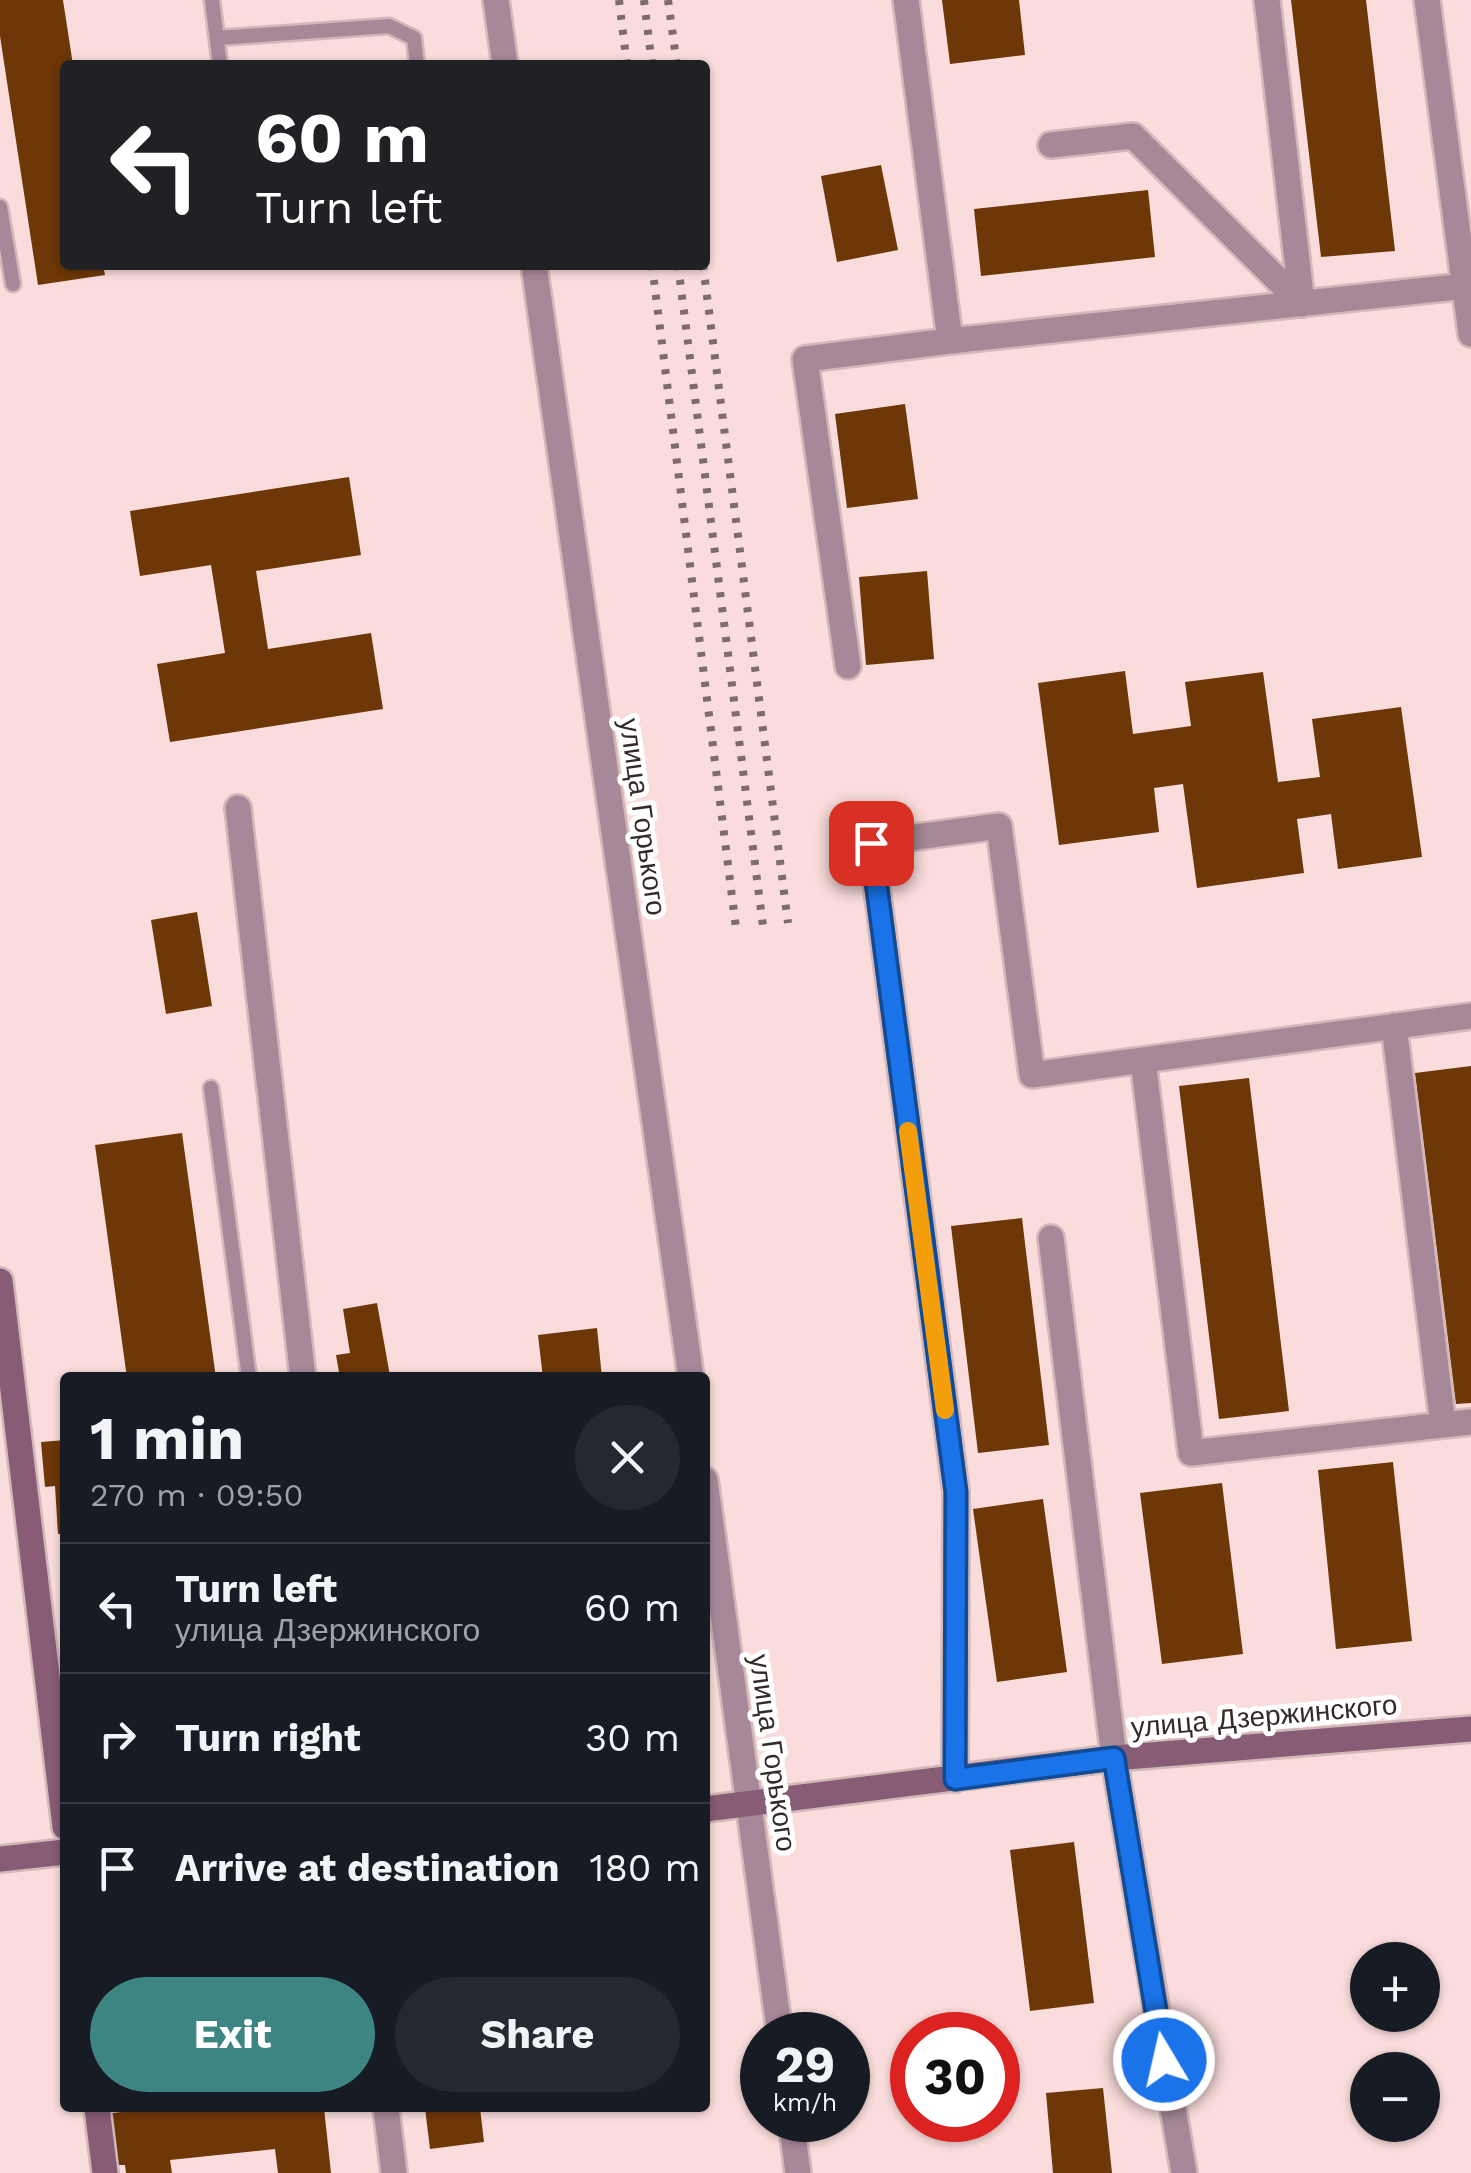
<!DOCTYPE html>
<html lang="en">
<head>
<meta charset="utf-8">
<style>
  body { margin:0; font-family:"Work Sans",sans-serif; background:#242831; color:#f1f3f6; height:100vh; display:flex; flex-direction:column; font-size:38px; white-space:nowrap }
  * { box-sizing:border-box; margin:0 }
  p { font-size:32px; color:#9ea1a6 }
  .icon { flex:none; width:55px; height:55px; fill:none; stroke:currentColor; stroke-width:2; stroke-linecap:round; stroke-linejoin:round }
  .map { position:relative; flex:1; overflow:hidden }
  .sheet { position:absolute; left:60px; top:1372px; width:650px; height:740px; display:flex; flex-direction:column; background:#171b24; border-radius:10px; box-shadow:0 2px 8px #0004 }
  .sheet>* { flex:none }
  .guide { position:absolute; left:60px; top:60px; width:650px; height:210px; border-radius:10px; box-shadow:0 2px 8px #0004; background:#202124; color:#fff; overflow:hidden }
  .tools { position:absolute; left:1350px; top:1942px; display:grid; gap:20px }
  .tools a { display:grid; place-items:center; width:90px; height:90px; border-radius:50%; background:#171b24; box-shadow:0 2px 8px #0004; font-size:50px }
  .speed { position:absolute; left:740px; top:2012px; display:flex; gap:20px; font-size:50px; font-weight:700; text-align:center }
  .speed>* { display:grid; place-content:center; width:130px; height:130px; border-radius:50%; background:#171b24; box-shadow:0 2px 8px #0004; line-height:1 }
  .speed small { font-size:25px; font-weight:400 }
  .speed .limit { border:15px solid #d22; background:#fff; color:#111 }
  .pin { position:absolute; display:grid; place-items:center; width:85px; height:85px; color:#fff; margin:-42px; border-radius:20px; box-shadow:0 5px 15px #0006 }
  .me { position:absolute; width:110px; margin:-55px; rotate:351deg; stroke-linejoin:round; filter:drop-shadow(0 0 8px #0008) }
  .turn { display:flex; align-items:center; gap:35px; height:210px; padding:0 30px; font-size:45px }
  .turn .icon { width:130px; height:130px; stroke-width:2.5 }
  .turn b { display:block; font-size:70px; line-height:85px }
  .round { display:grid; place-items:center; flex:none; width:105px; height:105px; border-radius:52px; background:#242831 }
  .overview { display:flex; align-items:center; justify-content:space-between; height:170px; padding:0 30px }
  h1 { font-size:60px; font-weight:700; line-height:75px }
  .cta { display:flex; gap:20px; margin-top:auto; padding:20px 30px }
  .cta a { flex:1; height:115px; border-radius:60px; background:#3d8583; color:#fff; font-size:40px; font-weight:700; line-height:115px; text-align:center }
  .cta a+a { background:#242831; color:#f1f3f6 }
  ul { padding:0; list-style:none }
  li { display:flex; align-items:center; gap:30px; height:130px; padding:0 30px; border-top:2px solid #363941 }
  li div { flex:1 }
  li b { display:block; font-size:38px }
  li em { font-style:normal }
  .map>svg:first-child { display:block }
</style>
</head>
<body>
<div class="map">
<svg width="1471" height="2173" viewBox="0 0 1471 2173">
  <rect width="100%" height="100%" fill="#f9dcdb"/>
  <path fill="#6d3707" d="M0 0H63L73 65H65V265H103L105 275 38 285 0 36Z
    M942 0H1019L1025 55 950 64Z
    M1291 0H1366L1395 251 1321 257Z
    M881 165 898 250 837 262 821 176Z
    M1148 190 1155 257 981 276 974 209Z
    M905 404 918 499 847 508 835 414Z
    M349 477 361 555 256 571 268 649 371 633 383 709 170 742 157 664 225 653 211 565 140 576 130 511Z
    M927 571 934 659 866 665 859 577Z
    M1125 671 1133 734 1191 726 1185 682 1263 672 1278 782 1320 777 1312 719 1401 707 1422 857 1338 869 1331 814 1297 819 1304 873 1197 888 1183 784 1154 788 1159 832 1059 845 1038 683Z
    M197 912 212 1006 166 1014 151 920Z
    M1471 1066V1403L1456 1404 1415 1073Z
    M1249 1078 1289 1411 1219 1419 1179 1086Z
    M182 1133 216 1378H127L95 1145Z
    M1022 1218 1049 1445 978 1453 951 1226Z
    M377 1303 390 1376 340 1378 336 1355 350 1353 343 1309Z
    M597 1328 602 1378H543L538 1335Z
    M65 1440V1534H58L55 1486 45 1487 41 1442Z
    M1393 1462 1412 1641 1336 1649 1318 1470Z
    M1222 1483 1243 1654 1162 1664 1140 1493Z
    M1043 1499 1067 1672 997 1682 973 1509Z
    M1074 1842 1094 2003 1030 2011 1010 1850Z
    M1103 2088 1112 2173H1053L1046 2093Z
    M162 2108H324L331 2173H278L275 2149 170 2160 172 2173H126L125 2165H118L112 2113Z
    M425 2108H480L484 2142 430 2149Z"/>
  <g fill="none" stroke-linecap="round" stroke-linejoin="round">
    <defs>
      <path id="lane" d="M212 0 220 65
        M217 38 389 26 414 38 417 65
        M0 207 13 284
        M211 1088 249 1378"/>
      <path id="street" d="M496 0 505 65
        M906 0 950 341 1465 286
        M1267 0 1302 304
        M1427 0 1471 334
        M1051 145 1133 136 1302 304
        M534 265 691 1378
        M848 666 805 359 950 341
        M238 808 303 1378
        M1471 1016 1143 1060 1191 1453 1471 1422
        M1394 1026 1443 1425
        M1051 1238 1114 1758 1184 2173
        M705 1480 780 2035
        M955 1779 956 1492 871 843 999 826 1032 1075 1143 1060
        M386 2108 394 2173
        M791 2120 798 2173"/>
      <path id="secondary" d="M0 1281 65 1827
        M705 1809 1114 1758 1471 1729
        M0 1859 65 1852
        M97 2108 105 2173"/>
    </defs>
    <use href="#lane" stroke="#d2b8b8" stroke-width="19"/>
    <use href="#street" stroke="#d2b8b8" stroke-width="30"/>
    <use href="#secondary" stroke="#d2b8b8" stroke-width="30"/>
    <use href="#lane" stroke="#a68899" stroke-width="14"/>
    <use href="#street" stroke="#a68899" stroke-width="25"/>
    <use href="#secondary" stroke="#875c74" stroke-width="25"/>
    <path stroke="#7d6c6b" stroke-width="8" stroke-dasharray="5 10" stroke-linecap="butt" d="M619 0 627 65
      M644 0 652 65
      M668 0 677 65
      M652 265 736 928
      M678 265 763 926
      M703 265 788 923"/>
  </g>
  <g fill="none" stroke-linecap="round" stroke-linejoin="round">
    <defs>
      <path id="route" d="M871 843 956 1492 955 1779 1114 1758 1164 2060"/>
    </defs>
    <use href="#route" stroke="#114b97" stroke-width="25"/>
    <use href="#route" stroke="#1a73e8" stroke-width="18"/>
    <path stroke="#f59e0b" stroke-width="18" d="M908 1131 945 1410"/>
  </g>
  <g text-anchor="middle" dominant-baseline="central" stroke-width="10" stroke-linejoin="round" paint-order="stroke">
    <g font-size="28" fill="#352a2a" stroke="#fff">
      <text transform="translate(643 817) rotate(82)">улица Горького</text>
      <text transform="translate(1264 1716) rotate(-5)">улица Дзержинского</text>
      <text transform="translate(773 1753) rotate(82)">улица Горького</text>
    </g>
  </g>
</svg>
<div class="tools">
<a>+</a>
<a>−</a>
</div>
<div class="speed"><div>29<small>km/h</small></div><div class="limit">30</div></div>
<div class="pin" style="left:871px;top:843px;background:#d93025"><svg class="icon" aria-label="arrive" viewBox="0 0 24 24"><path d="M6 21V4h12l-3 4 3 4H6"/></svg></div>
<svg class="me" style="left:1164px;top:2060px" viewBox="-20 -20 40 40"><circle r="17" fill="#1a73e8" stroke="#fff" stroke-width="3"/><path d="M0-11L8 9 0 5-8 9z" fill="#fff"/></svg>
<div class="guide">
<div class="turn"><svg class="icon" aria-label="left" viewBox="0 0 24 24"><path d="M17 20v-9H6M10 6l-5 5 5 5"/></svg><div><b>60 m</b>Turn left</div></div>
</div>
<section class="sheet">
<div class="overview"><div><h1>1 min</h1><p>270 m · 09:50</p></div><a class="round"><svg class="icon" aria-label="close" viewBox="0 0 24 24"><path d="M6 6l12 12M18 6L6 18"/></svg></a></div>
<ul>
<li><svg class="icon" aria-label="left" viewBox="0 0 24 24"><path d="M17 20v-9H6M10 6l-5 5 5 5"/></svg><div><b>Turn left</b><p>улица Дзержинского</p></div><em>60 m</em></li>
<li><svg class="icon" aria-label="right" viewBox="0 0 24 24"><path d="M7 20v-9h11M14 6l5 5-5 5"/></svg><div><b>Turn right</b></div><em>30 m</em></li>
<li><svg class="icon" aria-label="arrive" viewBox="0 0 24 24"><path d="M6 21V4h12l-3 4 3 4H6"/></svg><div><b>Arrive at destination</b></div><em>180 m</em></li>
</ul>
<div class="cta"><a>Exit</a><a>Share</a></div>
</section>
</div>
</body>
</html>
